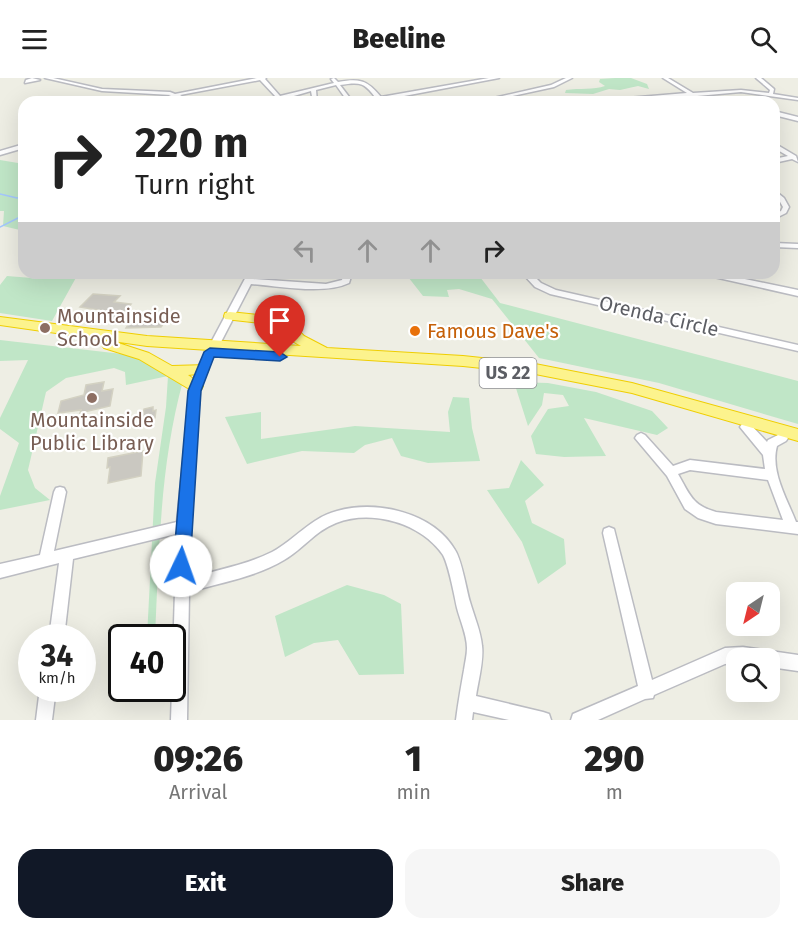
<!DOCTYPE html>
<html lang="en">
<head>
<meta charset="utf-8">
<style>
  body { margin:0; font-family:"Fira Sans",sans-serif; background:#f6f6f6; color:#222; height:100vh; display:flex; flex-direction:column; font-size:22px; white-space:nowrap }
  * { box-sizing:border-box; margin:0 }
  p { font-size:20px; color:#767676 }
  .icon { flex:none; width:33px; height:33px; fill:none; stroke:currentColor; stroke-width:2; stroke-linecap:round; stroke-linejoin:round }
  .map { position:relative; height:642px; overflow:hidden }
  .drawer { display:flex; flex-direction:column; background:#fff; flex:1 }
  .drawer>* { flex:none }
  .top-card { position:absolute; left:18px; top:18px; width:762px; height:183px; border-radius:18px; box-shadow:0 6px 24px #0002; background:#fff; color:#222; overflow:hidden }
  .needle { width:39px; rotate:215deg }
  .tools { position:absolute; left:726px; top:504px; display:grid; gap:12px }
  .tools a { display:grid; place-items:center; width:54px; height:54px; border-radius:12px; background:#fff; box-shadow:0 6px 24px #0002; font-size:30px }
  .speed { position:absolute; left:18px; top:546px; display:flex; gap:12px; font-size:30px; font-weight:700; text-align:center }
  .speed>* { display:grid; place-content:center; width:78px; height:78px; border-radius:50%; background:#fff; box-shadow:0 6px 24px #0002; line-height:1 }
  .speed small { font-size:15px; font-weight:400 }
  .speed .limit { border:3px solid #111; border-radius:9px; background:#fff; color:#111 }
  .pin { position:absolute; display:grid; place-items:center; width:51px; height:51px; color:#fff; margin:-62px -26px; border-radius:50% 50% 50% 0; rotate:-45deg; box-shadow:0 0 6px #0007 }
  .pin .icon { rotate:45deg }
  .me { position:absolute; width:66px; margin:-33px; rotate:3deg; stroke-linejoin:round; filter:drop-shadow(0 0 4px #0008) }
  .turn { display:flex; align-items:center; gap:21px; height:126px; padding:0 18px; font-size:27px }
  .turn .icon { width:78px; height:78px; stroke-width:2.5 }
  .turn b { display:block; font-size:42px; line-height:51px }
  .lanes { display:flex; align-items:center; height:57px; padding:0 18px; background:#0003; justify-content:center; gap:30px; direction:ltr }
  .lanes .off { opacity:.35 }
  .eta { display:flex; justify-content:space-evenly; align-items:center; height:102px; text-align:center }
  .eta b { font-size:36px; font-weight:800; line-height:42px }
  .primary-button { display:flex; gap:12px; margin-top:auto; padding:12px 18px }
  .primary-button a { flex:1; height:69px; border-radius:18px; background:#111827; color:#fff; font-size:24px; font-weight:800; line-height:69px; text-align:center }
  .primary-button a+a { background:#f6f6f6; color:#222 }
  header { display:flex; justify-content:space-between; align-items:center; height:78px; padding:0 18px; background:#fff; font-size:27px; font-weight:800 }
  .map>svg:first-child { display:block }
</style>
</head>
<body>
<header><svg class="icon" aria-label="menu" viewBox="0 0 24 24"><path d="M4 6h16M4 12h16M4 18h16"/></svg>Beeline<svg class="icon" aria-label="search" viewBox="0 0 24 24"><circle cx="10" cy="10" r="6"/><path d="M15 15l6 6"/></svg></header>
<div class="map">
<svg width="798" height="642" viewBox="0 0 798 642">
  <rect width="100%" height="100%" fill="#eeeee4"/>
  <path fill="#c0e6c7" d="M615 0H631L647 6 649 11 638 8 620 12 609 11 593 16 565 15 566 12C579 10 594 12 605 8L599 4 600 1Z
    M0 82 24 86V153L3 148 4 133H0Z
    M48 195 78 196 52 243 0 235V207L7 198 32 200Z
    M405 195H477L500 225 798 303V346L659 305 539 280 492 221 459 211 447 212 449 219 423 218Z
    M0 262 131 277 183 303C160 386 159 474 155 559H147L155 405 166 329 168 298 126 307 125 294 114 290 66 300 46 314 28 392 35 410 50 422 0 432V418L19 365 0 351V340L28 282 0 283Z
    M514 304 548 305 596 314 652 333 668 350 657 357 584 340 606 378 564 379 536 376 531 358 548 331 569 328 563 317 544 315 542 327 528 348Z
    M453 319 469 320 472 350 480 383 428 385 401 378 392 360 365 367 354 375 302 373 247 386 225 339 261 334V361L355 348 450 354 448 334Z
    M521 382 544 407 525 423 532 445 564 461 566 486 538 506 522 464 487 412 509 410Z
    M347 507 384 517 401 526 404 596 359 597 338 562 314 565 285 579 275 538Z"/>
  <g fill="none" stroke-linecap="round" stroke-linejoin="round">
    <path stroke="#a4c7fe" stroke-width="1.5" d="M0 116 17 120 24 119
      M0 149 24 137"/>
  </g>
  <path fill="#cac8c1" stroke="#d3d1c2" stroke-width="1.5" d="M93 216 120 218 114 224 131 226 116 243 103 241 110 234 80 229Z
    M132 241 157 243 165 244 161 249 126 250Z
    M104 304 102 313 113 311 110 328 80 335 81 332 58 335 61 323 84 317 86 307Z
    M153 329V333L156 332 155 340 151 341 150 346 142 347 144 331Z
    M143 373 141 398 108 405 110 389 107 390 108 380Z"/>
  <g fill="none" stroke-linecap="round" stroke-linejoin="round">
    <defs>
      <path id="minor" d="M32 0 40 2 25 5 26 2Z
        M45 0H53L102 11 170 14 175 16 257 0H266L265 1 280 18 334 5 331 1 334 0 338 4C360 0 367 2 381 19L489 0H499L383 22 384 24H379C365 6 364 3 340 7L353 24H348L336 7 316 12 317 24H313L311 13 280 22 261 24 276 19 260 2 180 17 192 24H186L175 19 161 24H154L171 17 102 13Z
        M566 0H572L554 9 485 24H476L551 7Z
        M663 0H668L693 15 741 12 769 15 770 12 756 0H761L774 11 773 16 798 20V22L741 14 697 18 706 24H701L691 18 580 24 687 15Z
        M50 21 94 23 96 24H33Z
        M774 33 798 39V43L774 37Z
        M774 65 796 78 798 84 792 81 774 85V81L788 78 774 70Z
        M24 66V70L0 77V73Z
        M774 112 784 120 789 129 786 135 774 141V136L781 133 783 129 779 122 774 117Z
        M774 165 798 166V170L774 169Z
        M248 195H256L253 201 326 206 342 202 344 195H352L349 205C324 217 279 208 251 206L207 291 200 313 189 448V500C216 492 246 487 272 474 295 462 310 440 337 433 376 422 433 434 455 472 462 483 466 510 470 524 474 538 481 554 482 568 484 582 478 604 476 618L543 634 549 636 551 642H509L473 634 472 642H456C458 625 461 609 464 592 465 585 467 577 467 570 467 557 460 542 457 530 454 516 449 488 443 477 421 445 372 431 336 445 315 453 303 471 284 482 256 499 220 505 189 514L187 642H171L175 513 173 509 175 504 176 456 73 481 64 560H49L59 485 0 500V486L40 477 54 414 56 410 60 409 64 410 66 414 54 473 177 444 190 313 197 291Z
        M522 195H531L541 205 556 212 798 267V273L550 216 535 209Z
        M701 195H716L798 212V218L705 197Z
        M746 345 750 346 767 364 768 362 782 355 786 357 788 360 786 363 777 368C770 393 787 421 796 444H798V456L716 446 698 440 685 431 667 398 635 360 637 357 641 355 645 357 673 388 690 382 765 391 763 377 740 349 742 346ZM690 392 768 402 783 442 716 434C692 427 690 417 678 396Z
        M609 449 614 451 615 455 652 602 725 570 743 569 798 577V593L770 589V580H736V585L725 586 654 617 653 620 645 621 598 642H571L573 636 638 608 603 455 604 451Z
        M40 610H56L52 642H36Z"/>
      <path id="highway" d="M230 234 286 240 304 258 327 270 463 278 530 285 632 305 798 351V363L632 315 530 295 463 288 147 268 0 247V239L147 258 301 268 294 264 277 247 225 241 224 238 225 235Z
        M109 262 149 275 172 288 207 287 209 291 207 295 188 297 203 308 201 312H191L139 281 104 270 102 267 104 264Z"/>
    </defs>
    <use href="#minor" stroke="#bbbcc2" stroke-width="3"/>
    <use href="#highway" stroke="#efce02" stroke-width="2"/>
    <use href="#minor" fill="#fff" fill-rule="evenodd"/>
    <use href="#highway" fill="#fcf38d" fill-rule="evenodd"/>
  </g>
  <path fill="#1a73e8" stroke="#114b97" stroke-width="1.5" d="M210 270 280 274 287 279 280 283 214 279 201 313 190 488 188 495 181 497 175 495 173 488 188 313 204 274Z"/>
  <g fill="#8d6e63" stroke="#fff" stroke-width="2">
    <circle cx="45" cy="250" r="6"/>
    <circle cx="92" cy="320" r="6"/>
  </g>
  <circle fill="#e8710a" stroke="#fff" stroke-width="2" cx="415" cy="253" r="6"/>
  <g text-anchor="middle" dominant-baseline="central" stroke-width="4.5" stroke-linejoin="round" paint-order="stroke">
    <rect fill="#fff" stroke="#8d8e92" stroke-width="1.5" x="479.5" y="280" width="57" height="30" rx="4.5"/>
    <g font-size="18" font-weight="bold" fill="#5c5e64">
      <text x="508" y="295">US 22</text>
    </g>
    <g font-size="20" fill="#785e54" stroke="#fff" text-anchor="start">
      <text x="57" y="238">Mountainside<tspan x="57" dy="23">School</tspan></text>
      <text x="92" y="342" text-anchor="middle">Mountainside<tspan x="92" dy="23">Public Library</tspan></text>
    </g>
    <g font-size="20" fill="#5c5e64" stroke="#fff">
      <text transform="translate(659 238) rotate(13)">Orenda Circle</text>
    </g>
    <g font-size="20" fill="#c56008" stroke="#fff" text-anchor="start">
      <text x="427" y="253">Famous Dave's</text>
    </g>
  </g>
</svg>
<div class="tools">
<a><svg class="needle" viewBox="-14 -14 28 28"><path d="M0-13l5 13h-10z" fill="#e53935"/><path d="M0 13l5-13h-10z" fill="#767676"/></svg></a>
<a><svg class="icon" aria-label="search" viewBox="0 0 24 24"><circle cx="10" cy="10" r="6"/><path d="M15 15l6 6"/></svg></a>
</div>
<div class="speed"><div>34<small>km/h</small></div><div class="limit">40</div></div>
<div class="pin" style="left:280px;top:279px;background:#d93025"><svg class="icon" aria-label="arrive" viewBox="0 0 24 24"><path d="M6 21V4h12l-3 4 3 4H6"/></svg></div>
<svg class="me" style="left:181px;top:488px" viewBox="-20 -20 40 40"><circle r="19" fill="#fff"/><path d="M0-13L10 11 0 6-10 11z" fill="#1a73e8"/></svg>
<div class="top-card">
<div class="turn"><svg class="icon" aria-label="right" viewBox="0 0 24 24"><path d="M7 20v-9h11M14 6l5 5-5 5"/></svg><div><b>220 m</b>Turn right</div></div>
<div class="lanes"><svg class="icon off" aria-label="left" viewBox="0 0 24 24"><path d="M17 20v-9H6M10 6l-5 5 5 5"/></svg><svg class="icon off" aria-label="ahead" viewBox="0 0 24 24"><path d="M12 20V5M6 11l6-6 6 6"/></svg><svg class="icon off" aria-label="ahead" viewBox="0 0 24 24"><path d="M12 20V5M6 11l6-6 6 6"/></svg><svg class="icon" aria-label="right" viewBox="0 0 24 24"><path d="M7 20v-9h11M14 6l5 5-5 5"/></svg></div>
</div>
</div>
<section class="drawer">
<div class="eta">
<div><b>09:26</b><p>Arrival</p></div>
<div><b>1</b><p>min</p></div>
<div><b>290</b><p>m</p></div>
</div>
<div class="primary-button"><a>Exit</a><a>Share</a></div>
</section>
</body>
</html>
